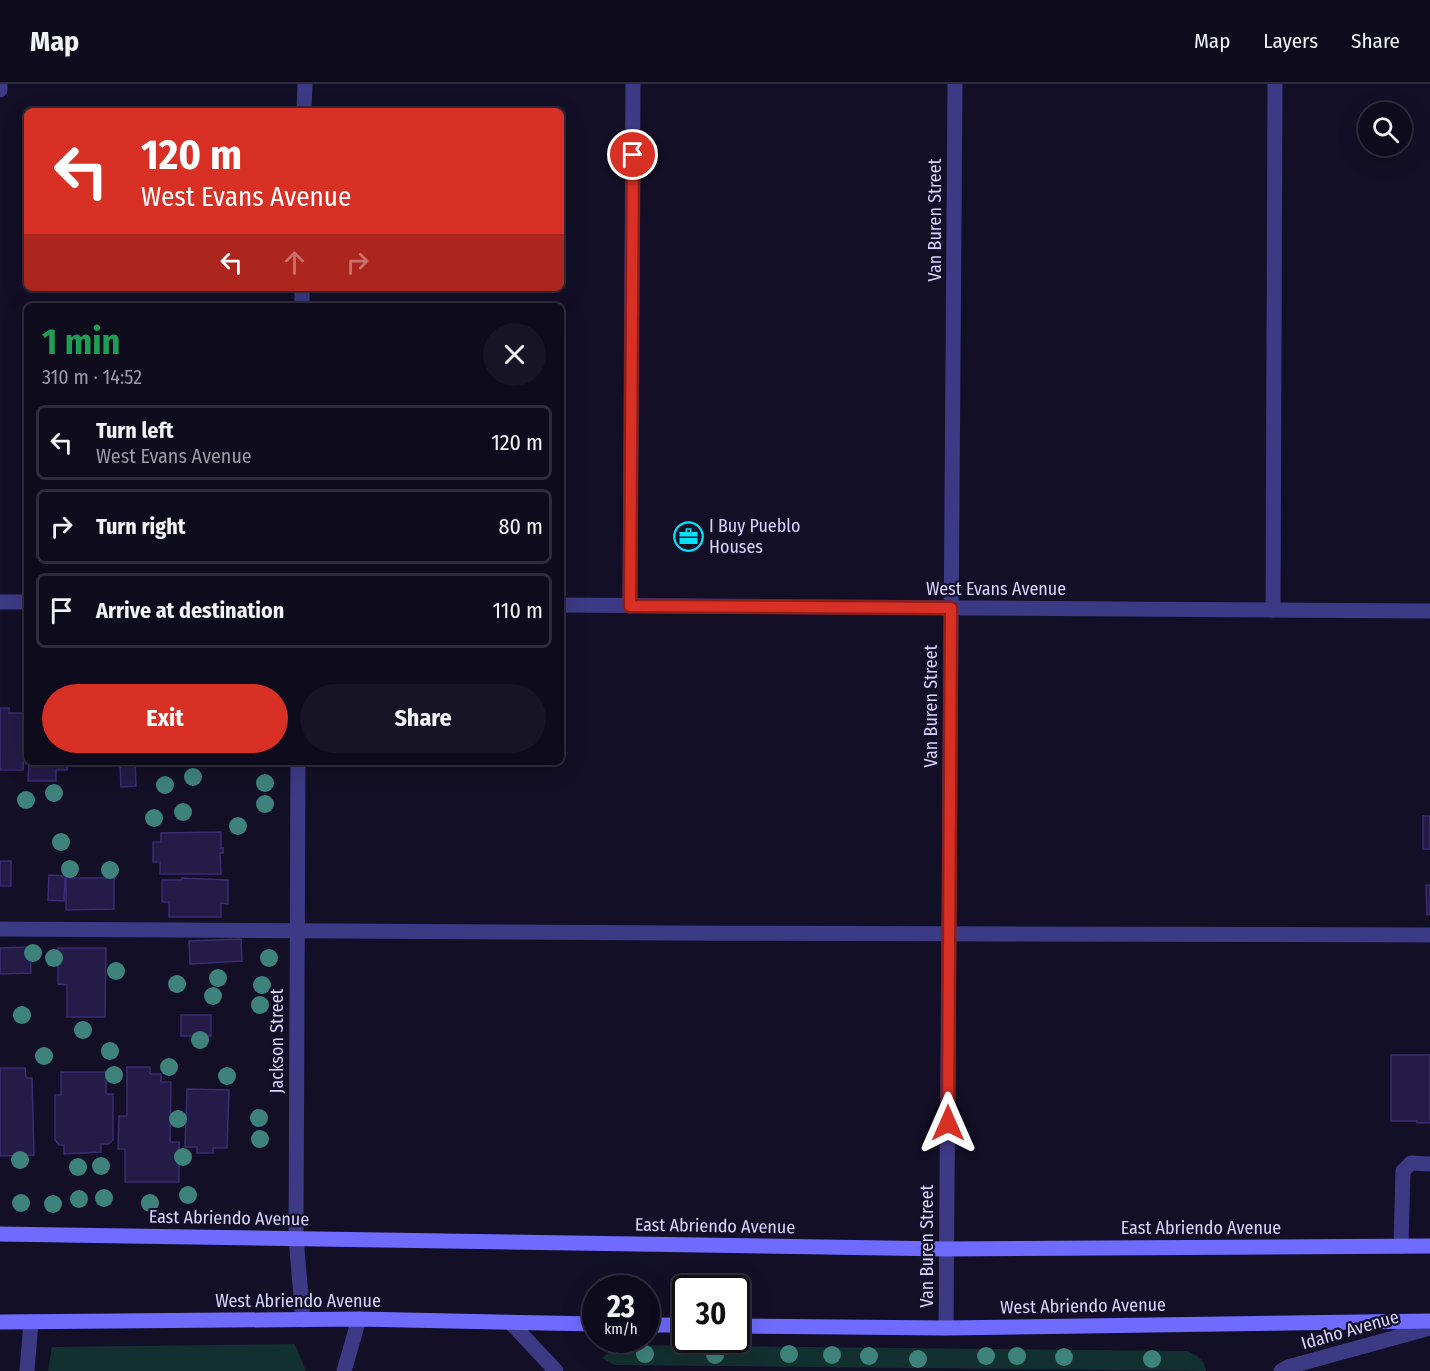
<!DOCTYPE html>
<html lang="en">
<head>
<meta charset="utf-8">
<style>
  body { margin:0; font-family:"Fira Sans Condensed",sans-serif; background:#171425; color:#f1f3f6; height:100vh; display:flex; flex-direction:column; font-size:22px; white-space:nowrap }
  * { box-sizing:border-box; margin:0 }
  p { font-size:20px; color:#9b9ba3 }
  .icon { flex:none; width:33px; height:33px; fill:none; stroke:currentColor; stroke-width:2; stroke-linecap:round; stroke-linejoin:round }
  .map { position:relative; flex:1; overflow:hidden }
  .drawer { position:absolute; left:24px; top:219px; width:540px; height:462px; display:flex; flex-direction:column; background:#0e0b1c; border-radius:9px; box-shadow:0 6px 24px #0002,0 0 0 2px #2e2b3b }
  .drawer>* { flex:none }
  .banner { position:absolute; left:24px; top:24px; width:540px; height:183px; border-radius:9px; box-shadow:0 6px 24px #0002,0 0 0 2px #2e2b3b; background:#d93025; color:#fff; overflow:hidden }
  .buttons { position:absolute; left:1358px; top:18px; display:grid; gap:12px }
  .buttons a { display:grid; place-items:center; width:54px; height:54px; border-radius:50%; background:#0e0b1c; box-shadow:0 6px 24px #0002,0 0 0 2px #2e2b3b; font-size:30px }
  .speed { position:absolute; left:582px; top:1191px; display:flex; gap:12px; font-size:30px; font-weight:700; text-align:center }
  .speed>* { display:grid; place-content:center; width:78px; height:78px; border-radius:50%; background:#0e0b1c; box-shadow:0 6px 24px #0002,0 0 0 2px #2e2b3b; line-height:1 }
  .speed small { font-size:15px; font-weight:400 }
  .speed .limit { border:3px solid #111; border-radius:9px; background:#fff; color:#111 }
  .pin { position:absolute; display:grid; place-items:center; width:51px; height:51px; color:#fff; margin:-26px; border:3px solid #fff; border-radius:50%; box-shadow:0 2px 6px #0007 }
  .me { position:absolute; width:66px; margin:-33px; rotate:0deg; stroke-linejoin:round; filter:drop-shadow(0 0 4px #0008) }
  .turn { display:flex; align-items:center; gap:21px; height:126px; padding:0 18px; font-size:27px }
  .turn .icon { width:78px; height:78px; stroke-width:2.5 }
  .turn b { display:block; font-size:42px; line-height:51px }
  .lanes { display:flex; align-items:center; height:57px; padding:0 18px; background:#0003; justify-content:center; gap:30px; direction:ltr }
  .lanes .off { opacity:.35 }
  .round { display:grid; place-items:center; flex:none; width:63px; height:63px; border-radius:32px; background:#171425 }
  .headline { display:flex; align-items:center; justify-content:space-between; height:102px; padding:0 18px }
  h1 { font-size:36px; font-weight:700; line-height:45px; color:#1e9e55 }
  .button { display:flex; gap:12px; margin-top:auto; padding:12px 18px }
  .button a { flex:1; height:69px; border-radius:36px; background:#d93025; color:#fff; font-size:24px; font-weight:700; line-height:69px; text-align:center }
  .button a+a { background:#171425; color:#f1f3f6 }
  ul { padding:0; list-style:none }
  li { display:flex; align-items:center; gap:18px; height:75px; margin:0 12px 9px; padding:0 6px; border:3px solid #2e2b3b; border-radius:9px }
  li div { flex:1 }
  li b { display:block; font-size:22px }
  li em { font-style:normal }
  header { display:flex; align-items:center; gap:36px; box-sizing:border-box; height:84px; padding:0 30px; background:#0e0b1c; border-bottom:2px solid #2e2b3b }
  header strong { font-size:28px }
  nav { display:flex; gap:33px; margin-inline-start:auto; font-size:21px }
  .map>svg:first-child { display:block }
</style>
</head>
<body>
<header>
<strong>Map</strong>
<nav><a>Map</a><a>Layers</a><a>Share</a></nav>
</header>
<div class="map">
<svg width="1430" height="1287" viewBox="0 0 1430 1287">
  <rect width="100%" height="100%" fill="#130f26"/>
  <path fill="#12302f" d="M295 1260 306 1287H48L52 1263Z
    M618 1261 1187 1267C1197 1272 1205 1275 1206 1287L614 1281 602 1274Z"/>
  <path fill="#241b47" stroke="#3b2d73" stroke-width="1.5" d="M0 624H9V629H25L23 686H0Z
    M29 678H67V686H56V697H28Z
    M120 678H135L136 702 121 703Z
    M1423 732H1430V765H1423Z
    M221 748V764H223V769H220L221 790H160V778H153V758H161V749Z
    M0 777H11V802H0Z
    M49 791 65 792 64 817 48 816Z
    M66 794H114V825L66 826Z
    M182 794 228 796V820L221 819V833H169V818H162V796H182Z
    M1426 801H1430V830L1427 831Z
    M241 855 242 877 190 880 189 857Z
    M30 863 31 889 0 890V864Z
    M58 864H106L105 933H67V901L58 900Z
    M181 931H211V952H181Z
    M1391 971H1430V1039H1417V1037H1391Z
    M127 983H150V990H161V998H171L170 1058H179V1098H125V1065H118L119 1032H127Z
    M0 984H25L26 994H32L34 1071 0 1072Z
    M61 988H106V1010H113V1056L108 1060H101V1068L64 1070V1061H59L55 1056V1011H61Z
    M187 1005 229 1006 227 1064H213V1069H197V1063H185Z"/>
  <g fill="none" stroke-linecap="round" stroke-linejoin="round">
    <path stroke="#3d3a85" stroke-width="15" d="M0 6V0
      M630 522 633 0
      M1273 526 1275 0
      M0 845C477 851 953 848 1430 851
      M1401 1162 1403 1087 1411 1079 1430 1080"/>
    <path stroke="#3d3a85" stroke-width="15" d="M304 27 305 0
      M302 222V204
      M0 518H27
      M561 521 1430 527
      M298 678 296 1154 303 1236
      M511 1239 556 1287
      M946 1244 955 0
      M27 1287 31 1238
      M344 1287 359 1235
      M1281 1287 1288 1283 1430 1244"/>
    <path stroke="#6f6bff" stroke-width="15" d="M0 1150 947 1165 1430 1162
      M0 1238 359 1235 596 1240
      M646 1241H686
      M736 1242 946 1244 1430 1237"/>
  </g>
  <g fill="#3d827b">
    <circle cx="193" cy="693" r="9"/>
    <circle cx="265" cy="699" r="9"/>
    <circle cx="165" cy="701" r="9"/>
    <circle cx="54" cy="709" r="9"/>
    <circle cx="26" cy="716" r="9"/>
    <circle cx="265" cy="720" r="9"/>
    <circle cx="183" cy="728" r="9"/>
    <circle cx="154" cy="734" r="9"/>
    <circle cx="238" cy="742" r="9"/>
    <circle cx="61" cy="758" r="9"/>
    <circle cx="70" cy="785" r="9"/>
    <circle cx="110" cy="786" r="9"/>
    <circle cx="33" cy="869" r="9"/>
    <circle cx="54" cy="874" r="9"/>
    <circle cx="269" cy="874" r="9"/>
    <circle cx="116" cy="887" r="9"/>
    <circle cx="218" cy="894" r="9"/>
    <circle cx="177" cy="900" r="9"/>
    <circle cx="262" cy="901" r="9"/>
    <circle cx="213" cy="912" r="9"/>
    <circle cx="260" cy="921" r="9"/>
    <circle cx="22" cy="931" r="9"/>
    <circle cx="83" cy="946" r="9"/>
    <circle cx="200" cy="956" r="9"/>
    <circle cx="110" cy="967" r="9"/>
    <circle cx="44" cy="972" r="9"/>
    <circle cx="169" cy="983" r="9"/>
    <circle cx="114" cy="991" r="9"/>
    <circle cx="227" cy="992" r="9"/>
    <circle cx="259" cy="1034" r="9"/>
    <circle cx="178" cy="1035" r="9"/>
    <circle cx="260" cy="1055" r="9"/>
    <circle cx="183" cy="1073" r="9"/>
    <circle cx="20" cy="1076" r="9"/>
    <circle cx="101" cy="1082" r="9"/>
    <circle cx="78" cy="1083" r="9"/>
    <circle cx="188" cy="1111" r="9"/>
    <circle cx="104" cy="1114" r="9"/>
    <circle cx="79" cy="1115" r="9"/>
    <circle cx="21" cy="1119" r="9"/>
    <circle cx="150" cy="1119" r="9"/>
    <circle cx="53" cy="1120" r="9"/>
    <circle cx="645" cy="1270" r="9"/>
    <circle cx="789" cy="1270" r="9"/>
    <circle cx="715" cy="1271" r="9"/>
    <circle cx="832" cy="1271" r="9"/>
    <circle cx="869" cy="1272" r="9"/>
    <circle cx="986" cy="1272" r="9"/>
    <circle cx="1017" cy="1272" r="9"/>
    <circle cx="1064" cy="1273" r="9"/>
    <circle cx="918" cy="1275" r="9"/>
    <circle cx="1152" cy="1275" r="9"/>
  </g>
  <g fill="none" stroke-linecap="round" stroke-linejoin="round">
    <defs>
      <path id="route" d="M633 71 630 522 951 524 948 1039"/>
    </defs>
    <use href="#route" stroke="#8d1f18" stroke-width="15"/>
    <use href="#route" stroke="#d93025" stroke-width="10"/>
  </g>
  <defs>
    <symbol id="office-ring" viewBox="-11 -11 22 22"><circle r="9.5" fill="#130f26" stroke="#00e5ff" stroke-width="1.5"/><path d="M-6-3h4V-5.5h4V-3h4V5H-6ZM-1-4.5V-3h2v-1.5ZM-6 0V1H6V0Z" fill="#00e5ff"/></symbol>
  </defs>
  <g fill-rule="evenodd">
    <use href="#office-ring" x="672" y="436" width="33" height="33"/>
  </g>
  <g text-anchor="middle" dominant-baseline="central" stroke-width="4.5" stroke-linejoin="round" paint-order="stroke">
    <g font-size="18" fill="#d9d4ff" stroke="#130f26">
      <text transform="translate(935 136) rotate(-90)">Van Buren Street</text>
      <text x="996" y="505">West Evans Avenue</text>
      <text transform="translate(931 622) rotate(-90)">Van Buren Street</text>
      <text transform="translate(277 957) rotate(-90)">Jackson Street</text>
      <text transform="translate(229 1134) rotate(1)">East Abriendo Avenue</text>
      <text transform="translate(715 1142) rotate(1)">East Abriendo Avenue</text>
      <text x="1201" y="1144">East Abriendo Avenue</text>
      <text transform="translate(927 1162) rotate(-90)">Van Buren Street</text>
      <text x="298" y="1217">West Abriendo Avenue</text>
      <text transform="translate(1083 1222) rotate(-1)">West Abriendo Avenue</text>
      <text transform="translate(1350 1246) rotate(-16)">Idaho Avenue</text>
    </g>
    <g font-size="18" fill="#d9d4ff" stroke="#130f26" text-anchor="start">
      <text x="709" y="442">I Buy Pueblo<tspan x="709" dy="21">Houses</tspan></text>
    </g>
  </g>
</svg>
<div class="buttons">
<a><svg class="icon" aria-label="search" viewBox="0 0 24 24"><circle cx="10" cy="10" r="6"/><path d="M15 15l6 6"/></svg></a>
</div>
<div class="speed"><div>23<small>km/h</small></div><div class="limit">30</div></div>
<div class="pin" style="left:633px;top:71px;background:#d93025"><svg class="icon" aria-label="arrive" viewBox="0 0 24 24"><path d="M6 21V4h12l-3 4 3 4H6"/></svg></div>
<svg class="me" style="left:948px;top:1039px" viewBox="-20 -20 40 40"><path d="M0-17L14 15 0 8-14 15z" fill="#d93025" stroke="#fff" stroke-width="4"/></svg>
<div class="banner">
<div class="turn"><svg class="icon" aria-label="left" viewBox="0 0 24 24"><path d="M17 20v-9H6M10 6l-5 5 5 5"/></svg><div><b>120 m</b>West Evans Avenue</div></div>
<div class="lanes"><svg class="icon" aria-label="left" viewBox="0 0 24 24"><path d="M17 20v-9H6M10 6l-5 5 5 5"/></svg><svg class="icon off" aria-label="ahead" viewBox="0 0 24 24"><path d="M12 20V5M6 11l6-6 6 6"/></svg><svg class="icon off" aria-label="right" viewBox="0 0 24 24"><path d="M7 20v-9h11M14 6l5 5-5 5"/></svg></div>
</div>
<section class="drawer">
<div class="headline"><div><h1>1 min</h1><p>310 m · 14:52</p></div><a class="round"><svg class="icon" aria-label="close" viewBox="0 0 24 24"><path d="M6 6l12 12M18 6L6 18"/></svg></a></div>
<ul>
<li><svg class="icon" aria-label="left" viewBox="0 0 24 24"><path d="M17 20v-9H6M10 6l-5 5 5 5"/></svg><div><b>Turn left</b><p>West Evans Avenue</p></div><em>120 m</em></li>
<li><svg class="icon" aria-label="right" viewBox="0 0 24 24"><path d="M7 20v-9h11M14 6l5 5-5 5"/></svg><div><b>Turn right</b></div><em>80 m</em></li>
<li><svg class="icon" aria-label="arrive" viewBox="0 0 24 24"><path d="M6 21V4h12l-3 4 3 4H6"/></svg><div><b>Arrive at destination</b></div><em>110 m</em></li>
</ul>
<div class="button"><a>Exit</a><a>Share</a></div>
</section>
</div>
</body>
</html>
